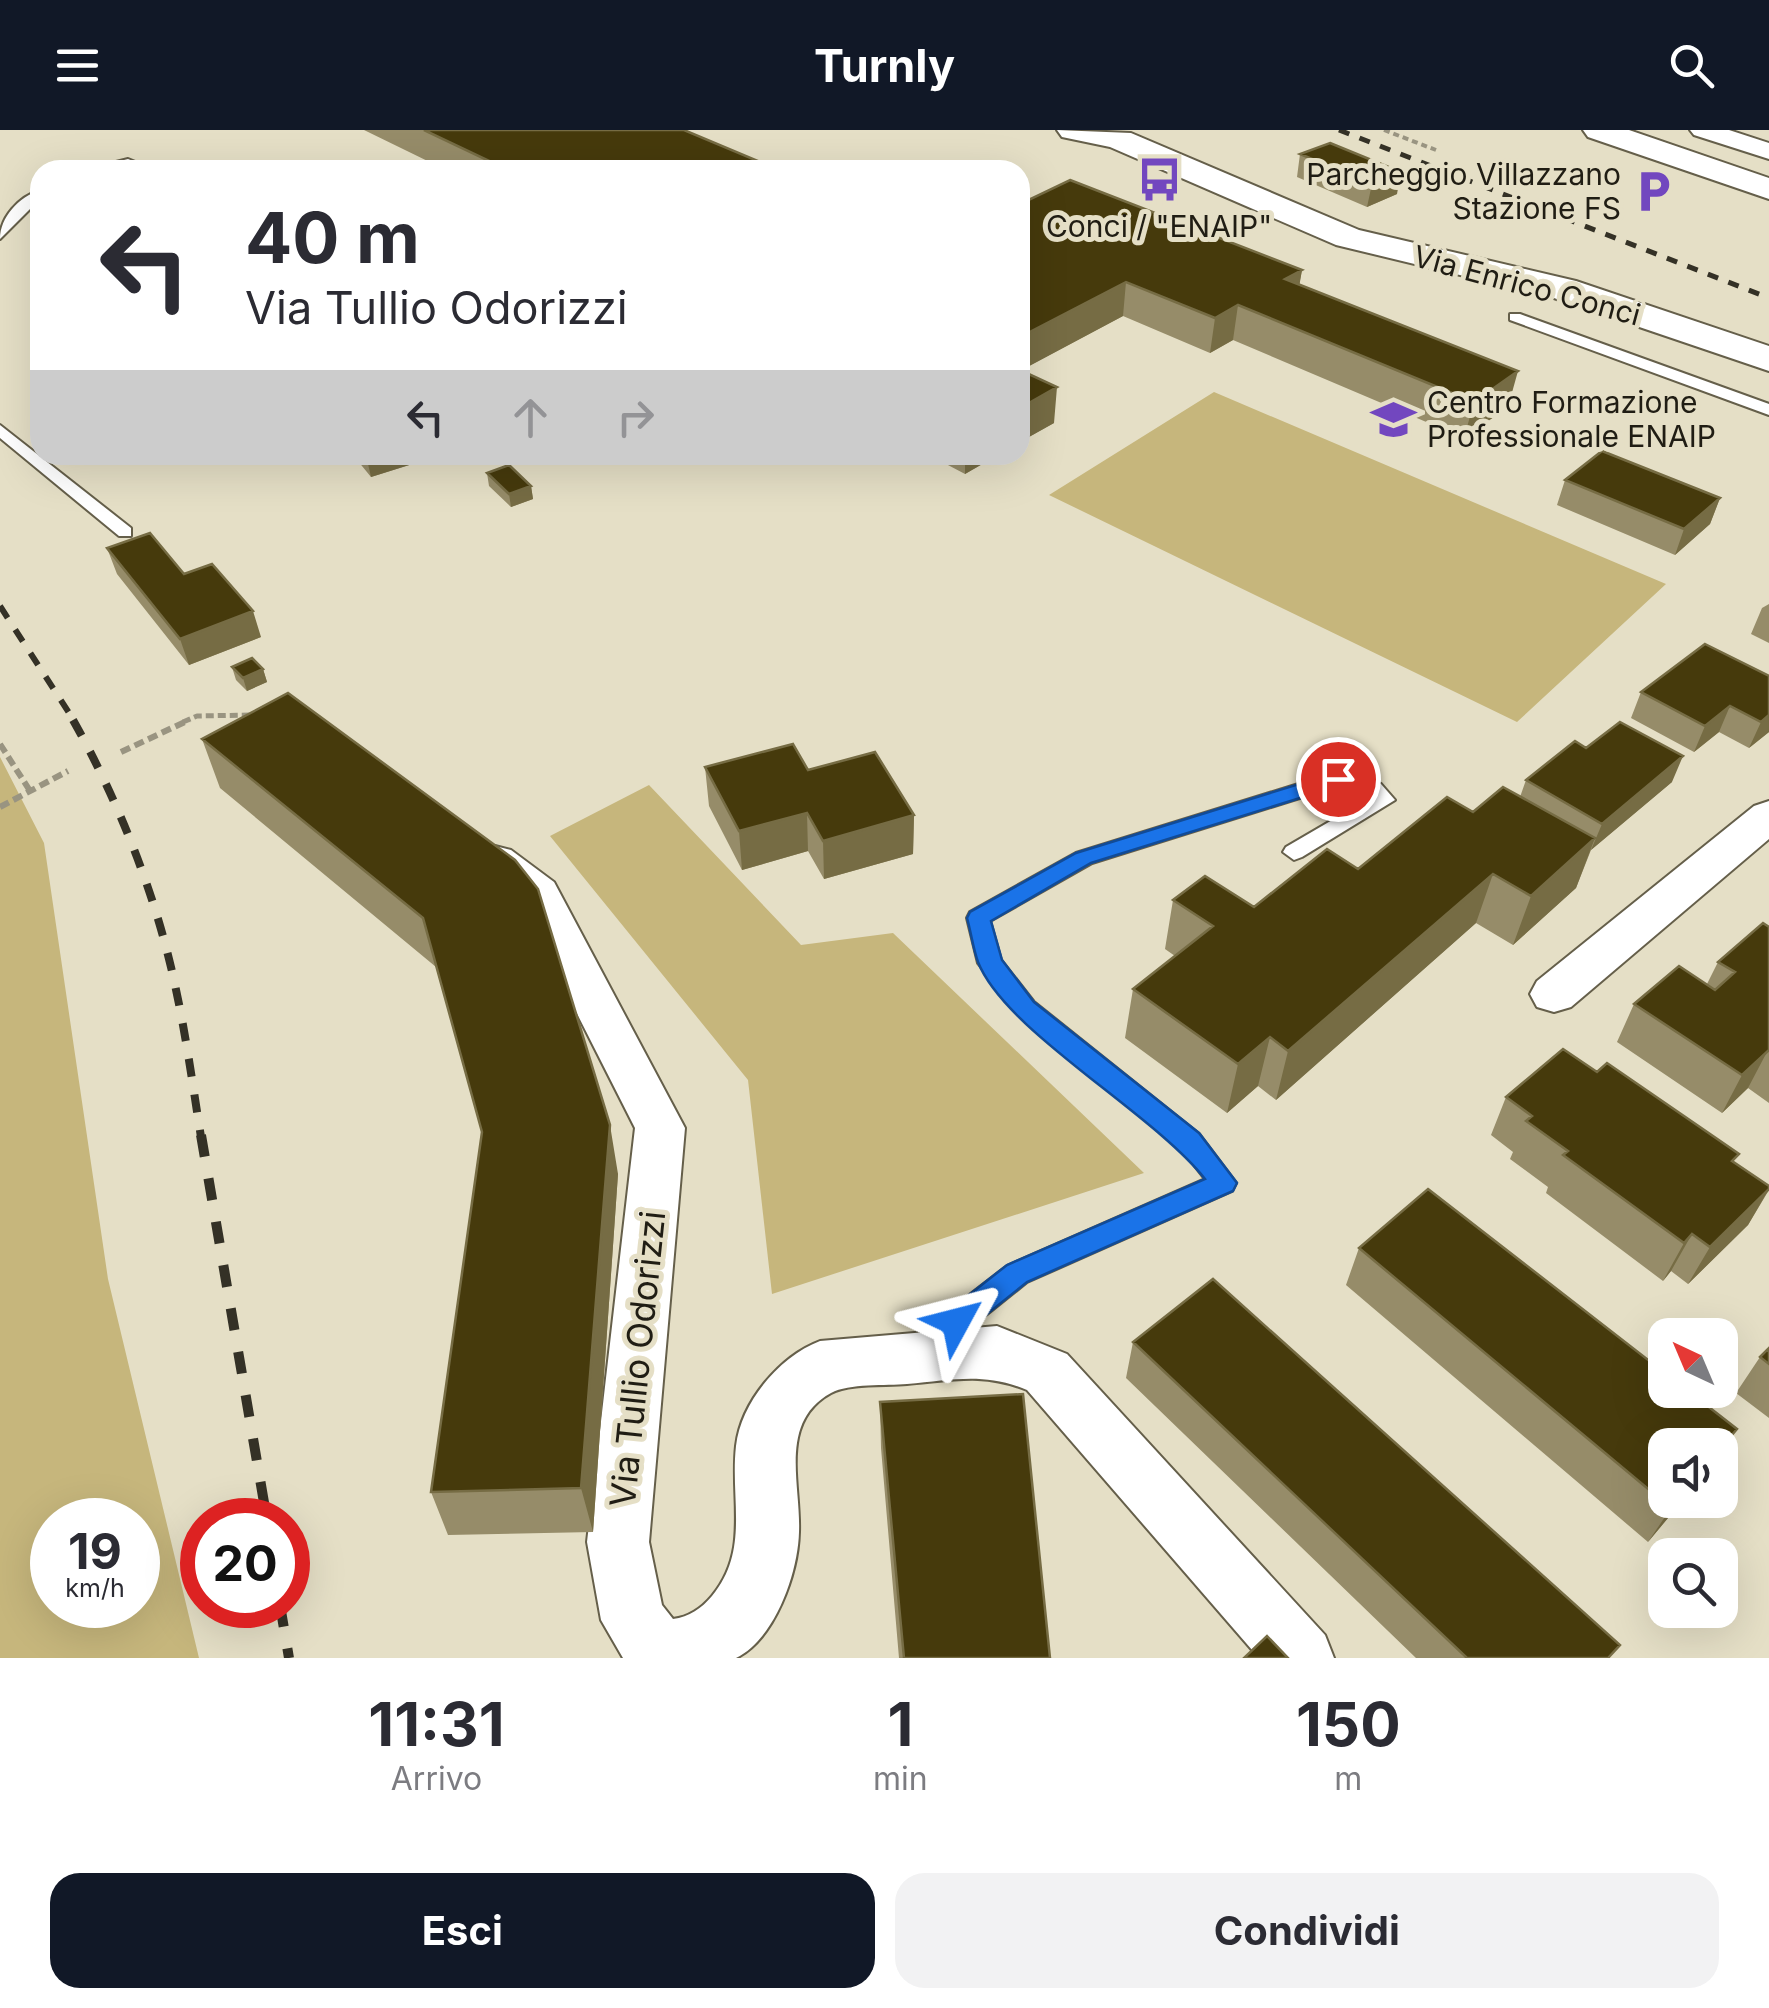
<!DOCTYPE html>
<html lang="it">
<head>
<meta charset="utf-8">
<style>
  body { margin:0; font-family:Inter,sans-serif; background:#f2f2f3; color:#2b2b33; height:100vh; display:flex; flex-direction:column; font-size:38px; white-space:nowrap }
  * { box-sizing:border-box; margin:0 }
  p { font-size:32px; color:#7c7c81 }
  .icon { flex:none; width:55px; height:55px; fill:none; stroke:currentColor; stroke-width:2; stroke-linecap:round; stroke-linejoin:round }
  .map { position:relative; height:1528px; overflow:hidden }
  .panel { display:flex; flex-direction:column; background:#fff; flex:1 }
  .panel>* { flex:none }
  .top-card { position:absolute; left:30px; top:30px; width:1000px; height:305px; border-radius:30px; box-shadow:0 10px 40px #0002; background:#fff; color:#2b2b33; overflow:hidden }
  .needle { width:65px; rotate:316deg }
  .buttons { position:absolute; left:1648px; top:1188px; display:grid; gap:20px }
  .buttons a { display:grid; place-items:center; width:90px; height:90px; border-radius:20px; background:#fff; box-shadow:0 10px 40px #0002; font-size:50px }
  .speed { position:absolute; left:30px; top:1368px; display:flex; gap:20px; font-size:50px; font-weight:700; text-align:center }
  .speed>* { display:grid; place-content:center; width:130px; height:130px; border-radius:50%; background:#fff; box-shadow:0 10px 40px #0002; line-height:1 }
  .speed small { font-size:25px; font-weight:400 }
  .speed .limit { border:15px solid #d22; background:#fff; color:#111 }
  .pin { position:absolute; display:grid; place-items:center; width:85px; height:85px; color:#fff; margin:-42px; border:5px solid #fff; border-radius:50%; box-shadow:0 2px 10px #0007 }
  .me { position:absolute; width:110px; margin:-55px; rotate:52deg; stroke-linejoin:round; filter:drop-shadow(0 0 8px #0008) }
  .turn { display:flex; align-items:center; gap:35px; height:210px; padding:0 50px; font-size:45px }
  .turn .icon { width:130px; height:130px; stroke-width:2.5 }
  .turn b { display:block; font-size:70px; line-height:85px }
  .lanes { display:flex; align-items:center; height:95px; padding:0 50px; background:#0003; justify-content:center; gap:50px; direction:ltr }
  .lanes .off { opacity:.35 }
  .eta { display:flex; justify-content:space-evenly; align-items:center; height:170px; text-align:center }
  .eta b { font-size:60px; font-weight:700; line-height:70px }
  .primary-button { display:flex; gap:20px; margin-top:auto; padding:20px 50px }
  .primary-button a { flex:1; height:115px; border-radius:30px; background:#111827; color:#fff; font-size:40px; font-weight:700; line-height:115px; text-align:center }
  .primary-button a+a { background:#f2f2f3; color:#2b2b33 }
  header { display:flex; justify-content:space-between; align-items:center; height:130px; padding:0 50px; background:#111827; color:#fff; font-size:45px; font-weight:700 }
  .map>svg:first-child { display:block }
</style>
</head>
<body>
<header><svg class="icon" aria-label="menu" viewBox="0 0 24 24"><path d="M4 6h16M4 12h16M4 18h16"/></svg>Turnly<svg class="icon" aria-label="search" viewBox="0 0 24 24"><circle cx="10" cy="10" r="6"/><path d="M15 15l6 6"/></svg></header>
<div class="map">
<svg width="1769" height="1528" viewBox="0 0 1769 1528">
  <rect width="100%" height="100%" fill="#e5dfc6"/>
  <path fill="#c6b67c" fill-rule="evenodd" d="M1214 262 1666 454 1517 592 1049 365Z
    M0 627 44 713 108 1149 199 1528H0ZM138 1390V1475H52V1390Z
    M649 655 801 815 893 803 1144 1043 772 1164 748 950 550 706Z"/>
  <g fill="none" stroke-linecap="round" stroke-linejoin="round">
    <defs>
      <path id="lane" d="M128 29 155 40 127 37 84 40Z
        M40 60V69L0 109C0 87 19 67 40 60Z
        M1510 184H1520L1769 274V285L1510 190Z
        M0 295 131 398V406H119L0 308Z
        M1337 642 1381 654 1395 670 1302 727 1294 730 1283 722 1286 717 1370 668 1338 656 1092 733 990 791 1001 830 1034 872 1199 1004 1236 1053 1232 1061 1027 1152 971 1197 977 1224 973 1233 963 1237 953 1233 942 1192 946 1183 1007 1136 1205 1049 1181 1018 1018 884 978 833 967 788 970 782 1076 723Z"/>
      <path id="street" d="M1690 0H1729L1769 13V29L1694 5Z
        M1769 671V709L1571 877 1554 882 1537 877 1530 864 1537 851 1754 676Z
        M495 716 511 720 554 752 685 998 649 1412 662 1475 673 1489C689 1487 702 1478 712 1466 750 1420 730 1370 736 1316 741 1272 780 1226 820 1211L997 1196 1067 1224 1325 1505 1334 1528H1259L1027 1260C984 1242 953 1250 907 1254 886 1256 849 1253 831 1263 778 1292 801 1354 799 1402 798 1443 775 1509 736 1528H623L601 1490 587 1412 635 998 521 773 479 742 473 731 479 720Z"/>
      <path id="secondary" d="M1057 0 1131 3 1359 100 1576 151 1769 216V241L1551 167 1336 115 1110 17 1062 7Z
        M1583 0H1629L1769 48V69L1588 7Z"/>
    </defs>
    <use href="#lane" stroke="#655f4a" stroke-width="4"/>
    <use href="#street" stroke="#655f4a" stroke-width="4"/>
    <use href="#secondary" stroke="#655f4a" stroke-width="4"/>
    <path stroke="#999481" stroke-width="4" stroke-dasharray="6 4" stroke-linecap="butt" d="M1384 0 1436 20"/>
    <path stroke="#999481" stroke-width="5" stroke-dasharray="8 4" stroke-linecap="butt" d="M183 592 197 586 252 585"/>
    <path stroke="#999481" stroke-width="6" stroke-dasharray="10 5" stroke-linecap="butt" d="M0 614 32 664
      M121 622 189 590
      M0 677 68 641"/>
    <use href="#lane" fill="#fff" fill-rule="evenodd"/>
    <use href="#street" fill="#fff" fill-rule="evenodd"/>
    <use href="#secondary" fill="#fff" fill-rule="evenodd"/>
    <path stroke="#343126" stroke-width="5" stroke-dasharray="11 11" stroke-linecap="butt" d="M1339 0 1769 168"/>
    <path stroke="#343126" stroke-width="6" stroke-dasharray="14 14" stroke-linecap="butt" d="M0 476 75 592"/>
    <path stroke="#343126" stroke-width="8" stroke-dasharray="18 18" stroke-linecap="butt" d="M73 590C118 670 156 765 175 855 186 905 193 957 201 1007"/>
    <path stroke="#343126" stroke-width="10" stroke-dasharray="22 22" stroke-linecap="butt" d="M201 1005 267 1390
      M280 1475 289 1528"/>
  </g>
  <path fill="#968c69" d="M364 0H684L779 40H446Z
    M1300 24 1397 64 1367 77 1297 47Z
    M1020 74 1302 140 1299 155 1508 277 1464 308 1233 210 1210 223 1123 186 1021 240 1054 293 1020 312Z
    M353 325H441L371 347Z
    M929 325H998L965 344Z
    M487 343 531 356 533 369 511 377 489 356Z
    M1565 350 1720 368 1710 394 1675 425 1557 375Z
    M107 418 184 444 261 507 189 535 117 444Z
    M1769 474V513L1751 504 1762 478Z
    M232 537 263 539 267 552 247 561 236 550Z
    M1769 546V602L1749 618 1719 602 1694 622 1631 588 1641 562Z
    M288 563 618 1044 593 1402 448 1405 431 1362 482 1003 436 837 220 658 202 609Z
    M1586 618 1672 652 1591 720 1576 758 1513 815 1476 793 1276 970 1258 956 1227 983 1125 908 1133 859 1175 826 1165 819 1173 770 1254 777 1358 739 1473 682 1520 667 1526 650Z
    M705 637 808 640 914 685 913 724 824 749 808 721 742 740 709 676Z
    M1769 797V973L1748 958 1722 983 1617 912 1634 874 1707 854 1718 832Z
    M1506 967 1734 1032 1769 1056V1060L1748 1095 1688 1154 1671 1141 1663 1151 1546 1063 1548 1057 1510 1029 1513 1022 1491 1005Z
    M1359 1118 1683 1370 1648 1412 1346 1155Z
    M1133 1212 1610 1528H1416L1126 1248Z
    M1769 1218V1288L1736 1263 1760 1227Z
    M880 1272 1050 1528H899L881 1318Z"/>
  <path fill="#766c44" d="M1401 42 1397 64 1367 77 1372 54Z
    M1302 140 1296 175 1285 149Z
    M1126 152 1123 186 1020 241V207Z
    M1238 175 1233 210 1210 223 1215 188Z
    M1518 241 1508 277 1464 308 1474 272Z
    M1057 257 1054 293 1020 312V278Z
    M366 325H441L371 347Z
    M965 325H998L965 344Z
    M531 356 533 369 511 377 509 364Z
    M1720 368 1710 394 1675 425 1684 399Z
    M253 481 261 507 189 535 180 509Z
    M263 539 267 552 247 561 243 548Z
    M1730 576 1719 602 1694 622 1705 596Z
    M1769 585V602L1749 618 1761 592Z
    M1683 626 1672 652 1591 720 1602 694Z
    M807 683 808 721 742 740 739 701Z
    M914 685 913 724 824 749 823 711Z
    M1595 708 1576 758 1513 815 1531 766Z
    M1493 744 1476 793 1276 970 1288 921Z
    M1270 907 1258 956 1227 983 1238 934Z
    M1768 920 1748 958 1722 983 1742 945Z
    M610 995 618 1044 593 1402 581 1358Z
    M1769 1059 1748 1095 1688 1154 1710 1117Z
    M1692 1104 1671 1141 1663 1151 1684 1113Z
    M1677 1370H1683L1648 1412 1671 1378Z"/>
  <path fill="#463a0c" stroke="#766c44" stroke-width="2.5" d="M424 0H684L779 40H508Z
    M1330 13 1401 42 1372 54 1300 24Z
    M1070 50 1302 140 1285 149 1518 241 1474 272 1238 175 1215 188 1126 152 1020 207V74Z
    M1020 240 1057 257 1020 278Z
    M1602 321 1720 368 1684 399 1565 350Z
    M509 335 531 356 509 364 487 343Z
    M150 403 184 444 212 434 253 481 180 509 107 418Z
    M1705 514 1769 546V585L1761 592 1730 576 1705 596 1641 562Z
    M252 528 263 539 243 548 232 537Z
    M288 563 515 730 538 759 610 995 581 1358 431 1362 482 1002 423 788 202 609Z
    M1620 592 1683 626 1602 694 1526 650 1575 611 1586 618Z
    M793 614 808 640 875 622 914 685 823 711 807 683 739 701 705 637Z
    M1503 657 1595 708 1531 766 1493 744 1288 921 1270 907 1238 934 1133 859 1213 796 1173 770 1205 746 1254 777 1327 719 1358 739 1447 667 1473 682Z
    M1763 793 1769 797V920L1742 945 1634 874 1679 836 1715 860 1735 842 1718 832Z
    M1563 919 1597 942 1607 933 1739 1024 1732 1031 1769 1056V1059L1710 1117 1692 1104 1684 1113 1563 1025 1568 1021 1526 991 1532 986 1506 967Z
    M1428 1059 1665 1243V1260H1687L1737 1299 1720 1319V1315H1665V1370H1677L1671 1378 1359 1118Z
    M1213 1149 1620 1515 1608 1528H1467L1133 1212Z
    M1769 1218V1234L1760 1227Z
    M1023 1264 1050 1528H904L880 1272Z
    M1267 1506 1288 1528H1244Z"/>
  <path fill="#1a73e8" stroke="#114b97" stroke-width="2.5" d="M1338 642 1345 644V654L1091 733 991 791 1002 830 1034 872 1199 1003 1237 1053 1233 1061 1027 1152 966 1201 956 1205 946 1201 942 1192 946 1183 1007 1135 1205 1049C1152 982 1005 901 978 832 973 818 971 802 967 788L970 782 1076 723Z"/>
  <defs>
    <symbol id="bus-bare" viewBox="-9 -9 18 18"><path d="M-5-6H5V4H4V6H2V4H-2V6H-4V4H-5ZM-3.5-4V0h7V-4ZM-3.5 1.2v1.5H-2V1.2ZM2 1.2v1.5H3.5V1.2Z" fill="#7247bf" stroke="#e5dfc6" stroke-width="2.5" paint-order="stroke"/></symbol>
    <symbol id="parking-bare" viewBox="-9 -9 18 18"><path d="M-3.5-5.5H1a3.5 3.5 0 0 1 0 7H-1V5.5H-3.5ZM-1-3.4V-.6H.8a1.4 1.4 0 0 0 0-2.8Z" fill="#7247bf" stroke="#e5dfc6" stroke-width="2.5" paint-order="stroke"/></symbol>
    <symbol id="school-bare" viewBox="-9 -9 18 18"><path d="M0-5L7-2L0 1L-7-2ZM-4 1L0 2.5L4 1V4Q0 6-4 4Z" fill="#7247bf" stroke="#e5dfc6" stroke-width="2.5" paint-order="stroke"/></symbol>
  </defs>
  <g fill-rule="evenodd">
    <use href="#bus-bare" x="1128" y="18" width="63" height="63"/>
    <use href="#parking-bare" x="1622" y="30" width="63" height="63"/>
    <use href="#school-bare" x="1362" y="258" width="63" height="63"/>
  </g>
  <g text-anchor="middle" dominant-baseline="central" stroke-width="10" stroke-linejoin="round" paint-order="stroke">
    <g font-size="30" fill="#201d14" stroke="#e5dfc6" text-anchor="end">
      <text x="1621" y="44">Parcheggio Villazzano<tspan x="1621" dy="34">Stazione FS</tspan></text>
      <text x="1159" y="96" text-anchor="middle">Conci / "ENAIP"</text>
      <text x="1427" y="272" text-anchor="start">Centro Formazione<tspan x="1427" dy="34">Professionale ENAIP</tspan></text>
    </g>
    <g font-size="30" fill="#201d14" stroke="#e5dfc6">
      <text transform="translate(1527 155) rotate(15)">Via Enrico Conci</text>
    </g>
    <g font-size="35" fill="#201d14" stroke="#e5dfc6">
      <text transform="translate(637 1229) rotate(-84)">Via Tullio Odorizzi</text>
    </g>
  </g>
</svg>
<div class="buttons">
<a><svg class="needle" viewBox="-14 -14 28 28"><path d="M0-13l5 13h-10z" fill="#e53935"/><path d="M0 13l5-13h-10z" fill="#7c7c81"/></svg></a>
<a><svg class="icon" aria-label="sound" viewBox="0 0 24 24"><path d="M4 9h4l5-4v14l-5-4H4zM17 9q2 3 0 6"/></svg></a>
<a><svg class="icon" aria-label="search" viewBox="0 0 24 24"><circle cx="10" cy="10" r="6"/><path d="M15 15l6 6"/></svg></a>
</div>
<div class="speed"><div>19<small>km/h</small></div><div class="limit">20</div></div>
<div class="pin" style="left:1338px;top:649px;background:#d93025"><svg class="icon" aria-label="arrive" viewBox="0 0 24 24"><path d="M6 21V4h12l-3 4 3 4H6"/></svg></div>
<svg class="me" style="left:956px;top:1192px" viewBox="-20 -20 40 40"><path d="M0-17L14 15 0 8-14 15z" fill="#1a73e8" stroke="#fff" stroke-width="4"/></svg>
<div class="top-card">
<div class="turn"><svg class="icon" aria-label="left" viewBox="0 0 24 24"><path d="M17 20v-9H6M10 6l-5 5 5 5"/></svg><div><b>40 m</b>Via Tullio Odorizzi</div></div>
<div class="lanes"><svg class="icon" aria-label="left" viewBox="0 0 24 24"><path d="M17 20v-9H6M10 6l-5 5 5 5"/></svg><svg class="icon off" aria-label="ahead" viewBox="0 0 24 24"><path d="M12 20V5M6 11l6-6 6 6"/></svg><svg class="icon off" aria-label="right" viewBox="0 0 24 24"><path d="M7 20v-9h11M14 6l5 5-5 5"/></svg></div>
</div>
</div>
<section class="panel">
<div class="eta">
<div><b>11:31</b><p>Arrivo</p></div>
<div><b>1</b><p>min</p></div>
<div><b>150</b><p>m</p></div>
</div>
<div class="primary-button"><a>Esci</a><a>Condividi</a></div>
</section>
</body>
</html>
